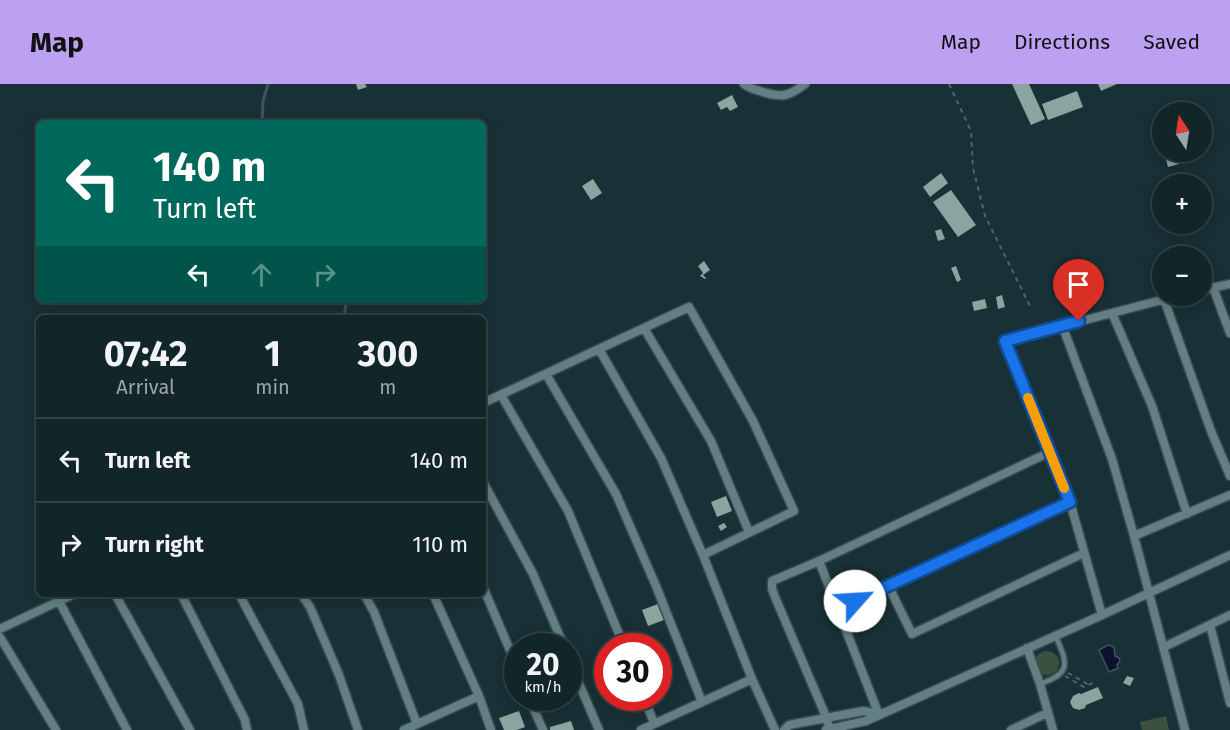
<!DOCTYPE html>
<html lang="en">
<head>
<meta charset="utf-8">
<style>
  body { margin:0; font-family:"Fira Sans",sans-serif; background:#1f3134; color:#f1f3f6; height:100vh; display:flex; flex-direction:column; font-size:22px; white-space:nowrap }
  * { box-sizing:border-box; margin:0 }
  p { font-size:20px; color:#9ca5a8 }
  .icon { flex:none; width:33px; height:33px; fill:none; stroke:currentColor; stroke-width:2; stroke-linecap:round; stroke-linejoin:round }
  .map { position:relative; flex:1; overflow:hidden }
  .side { position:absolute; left:36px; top:231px; width:450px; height:282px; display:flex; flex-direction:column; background:#122528; border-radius:9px; box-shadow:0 3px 15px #0003,0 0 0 2px #314245 }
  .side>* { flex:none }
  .banner { position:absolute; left:36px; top:36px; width:450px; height:183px; border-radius:9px; box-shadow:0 3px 15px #0003,0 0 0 2px #314245; background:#00695c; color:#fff; overflow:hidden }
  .needle { width:39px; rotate:348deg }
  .controls { position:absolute; left:1152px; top:18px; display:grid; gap:12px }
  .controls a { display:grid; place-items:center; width:60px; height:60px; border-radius:50%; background:#122528; box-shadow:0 3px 15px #0003,0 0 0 2px #314245; font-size:30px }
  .speed { position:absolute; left:504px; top:549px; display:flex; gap:12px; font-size:30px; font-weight:700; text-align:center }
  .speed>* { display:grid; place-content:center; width:78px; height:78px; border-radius:50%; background:#122528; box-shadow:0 3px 15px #0003,0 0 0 2px #314245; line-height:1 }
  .speed small { font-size:15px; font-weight:400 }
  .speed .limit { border:9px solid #d22; background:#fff; color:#111 }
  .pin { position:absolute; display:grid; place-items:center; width:51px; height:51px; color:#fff; margin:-62px -26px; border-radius:50% 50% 50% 0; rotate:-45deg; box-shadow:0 0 6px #0007 }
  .pin .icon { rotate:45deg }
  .me { position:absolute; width:66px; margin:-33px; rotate:64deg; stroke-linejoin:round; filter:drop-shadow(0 0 4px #0008) }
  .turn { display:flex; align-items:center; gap:21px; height:126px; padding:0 18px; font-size:27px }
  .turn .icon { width:78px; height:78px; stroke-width:2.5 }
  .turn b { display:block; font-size:42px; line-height:51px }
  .lanes { display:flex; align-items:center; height:57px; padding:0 18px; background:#0003; justify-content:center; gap:30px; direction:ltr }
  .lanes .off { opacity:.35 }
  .eta { display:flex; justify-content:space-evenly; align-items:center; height:102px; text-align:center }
  .eta b { font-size:36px; font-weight:700; line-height:42px }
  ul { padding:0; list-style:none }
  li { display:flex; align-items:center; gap:18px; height:84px; padding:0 18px; border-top:2px solid #314245 }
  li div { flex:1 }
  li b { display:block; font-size:22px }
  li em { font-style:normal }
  header { display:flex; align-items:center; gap:36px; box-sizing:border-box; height:84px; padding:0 30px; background:#bca0f2; color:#111 }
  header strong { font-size:28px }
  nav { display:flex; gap:33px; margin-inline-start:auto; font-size:21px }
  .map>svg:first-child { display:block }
</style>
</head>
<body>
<header>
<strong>Map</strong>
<nav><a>Map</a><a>Directions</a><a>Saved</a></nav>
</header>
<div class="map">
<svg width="1230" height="646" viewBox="0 0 1230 646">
  <rect width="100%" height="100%" fill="#183136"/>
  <path fill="#3c503f" d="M1035 579a12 12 0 1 1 24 0a12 12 0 1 1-24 0Z
    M1166 632 1169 646H1142L1140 638Z"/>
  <path fill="#0b122e" stroke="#464f63" stroke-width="1.5" d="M1108 561 1114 563 1115 572 1119 574 1120 577 1117 581 1118 584 1109 588 1099 566Z"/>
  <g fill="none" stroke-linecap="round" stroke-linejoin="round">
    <path stroke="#464f63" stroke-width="3" d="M262 39 263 17 268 0
      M344 234 346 219 345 216"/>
  </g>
  <path fill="#8aa59f" d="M356 0H365L367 3 358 6Z
    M1012 0H1029L1045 35 1031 41Z
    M1098 0H1117L1101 7Z
    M1077 7 1083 23 1048 36 1042 20Z
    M732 11 738 23 730 27 727 23 721 26 717 19Z
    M1176 69 1179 80 1168 83 1165 71Z
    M941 89 948 99 930 113 923 103Z
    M593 95 602 109 591 116 582 102Z
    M951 106 976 141 958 153 933 118Z
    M941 145 945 155 938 157 935 147Z
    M704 177 710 186 703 191 706 194 705 195 700 192 703 189 698 182Z
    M956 182 961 196 957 198 951 184Z
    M1002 211 1005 223 998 225 996 213Z
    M985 215 987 224 974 227 972 218Z
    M726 412 732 427 717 433 711 418Z
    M724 439 727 443 721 447 718 442Z
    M658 520 664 536 648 542 642 526Z
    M1127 592 1134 594 1130 602 1123 599Z
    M1098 603 1103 614 1086 621 1085 624 1079 626 1073 624 1070 618 1073 612 1079 609 1081 610Z
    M519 627 525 643 517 646H504L499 634Z
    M571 637 574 646H550V643Z"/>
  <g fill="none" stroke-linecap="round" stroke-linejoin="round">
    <defs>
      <path id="service" d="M1040 600C1071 589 1068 580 1056 553"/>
      <path id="minor" d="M744 0C750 5 756 6 763 8 783 14 789 12 805 0
        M1213 203 1230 249
        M1202 206 1230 200
        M1164 215 1211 347 1230 392
        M1112 229 1152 322 1187 430
        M1062 241 1112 375 1134 452 1185 646
        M644 244 711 357 749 448
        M599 265 661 374 703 471 752 595 775 646
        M546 290 616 410 656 502 702 618
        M501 311 568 427 624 562
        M483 319 689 223 753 337 794 427 703 471
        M483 398 533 490 564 562
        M1134 452 1230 411
        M819 477 879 631
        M888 501 912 550 1084 469
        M483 503 518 585
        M115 510 190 646
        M181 510 245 636 247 646
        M239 510 298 620 304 646
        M301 510 310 523 339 591 358 646
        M364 510 374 528 417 640
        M433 510 479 612 491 646
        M59 517 127 646
        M838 525 1070 418
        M1102 531 1070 418 1005 257 1177 212
        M1210 541 1230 619
        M0 545 74 510
        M0 553 56 646
        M1164 563 1230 531
        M1027 564 1040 600 1053 646
        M568 574 599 646
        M529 614 543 646
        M644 614 654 639
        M404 646 479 612
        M641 646 752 595
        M784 646 789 641 863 627 879 630
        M826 646 866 637 1102 531 1230 471
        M830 646 827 635 775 513 772 505V497L819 477 1050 368
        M1011 646 1047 629"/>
    </defs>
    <use href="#service" stroke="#374c50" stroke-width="8"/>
    <use href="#minor" stroke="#374c50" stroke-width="11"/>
    <path stroke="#50656a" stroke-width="2" stroke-dasharray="4.5 4.5" stroke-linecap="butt" d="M949 0 971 47 973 84 985 132 1031 224
      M1068 589 1089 601
      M1065 592 1084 603 1095 598"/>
    <use href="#service" stroke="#647f84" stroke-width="4.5"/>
    <use href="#minor" stroke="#647f84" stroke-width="8"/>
  </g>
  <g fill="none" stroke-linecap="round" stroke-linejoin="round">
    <defs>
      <path id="route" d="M855 517 1070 418 1005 257 1079 237"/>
    </defs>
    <use href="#route" stroke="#114b97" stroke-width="15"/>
    <use href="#route" stroke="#1a73e8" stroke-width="10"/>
    <path stroke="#f59e0b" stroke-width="10" d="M1028 314 1064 404"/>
  </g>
</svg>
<div class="controls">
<a><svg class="needle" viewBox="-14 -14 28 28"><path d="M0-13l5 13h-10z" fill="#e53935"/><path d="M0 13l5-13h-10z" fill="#9ca5a8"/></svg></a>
<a>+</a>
<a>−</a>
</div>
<div class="speed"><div>20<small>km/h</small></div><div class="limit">30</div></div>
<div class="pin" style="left:1079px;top:237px;background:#d93025"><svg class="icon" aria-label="arrive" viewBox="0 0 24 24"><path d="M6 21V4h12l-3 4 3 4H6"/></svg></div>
<svg class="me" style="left:855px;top:517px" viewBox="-20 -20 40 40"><circle r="19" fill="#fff"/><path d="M0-13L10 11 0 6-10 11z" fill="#1a73e8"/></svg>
<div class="banner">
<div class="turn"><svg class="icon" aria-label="left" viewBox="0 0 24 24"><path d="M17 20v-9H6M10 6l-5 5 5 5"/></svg><div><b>140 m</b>Turn left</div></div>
<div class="lanes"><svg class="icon" aria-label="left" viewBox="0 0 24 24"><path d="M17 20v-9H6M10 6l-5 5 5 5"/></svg><svg class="icon off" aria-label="ahead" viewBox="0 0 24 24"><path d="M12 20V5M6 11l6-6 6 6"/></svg><svg class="icon off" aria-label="right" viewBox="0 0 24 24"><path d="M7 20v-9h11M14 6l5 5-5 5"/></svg></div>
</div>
<section class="side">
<div class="eta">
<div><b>07:42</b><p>Arrival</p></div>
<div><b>1</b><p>min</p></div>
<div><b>300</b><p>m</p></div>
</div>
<ul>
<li><svg class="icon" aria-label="left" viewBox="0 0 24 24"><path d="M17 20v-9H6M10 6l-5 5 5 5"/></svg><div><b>Turn left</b></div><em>140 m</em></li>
<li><svg class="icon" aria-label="right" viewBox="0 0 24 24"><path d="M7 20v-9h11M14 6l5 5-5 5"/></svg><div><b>Turn right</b></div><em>110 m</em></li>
</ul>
</section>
</div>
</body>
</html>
